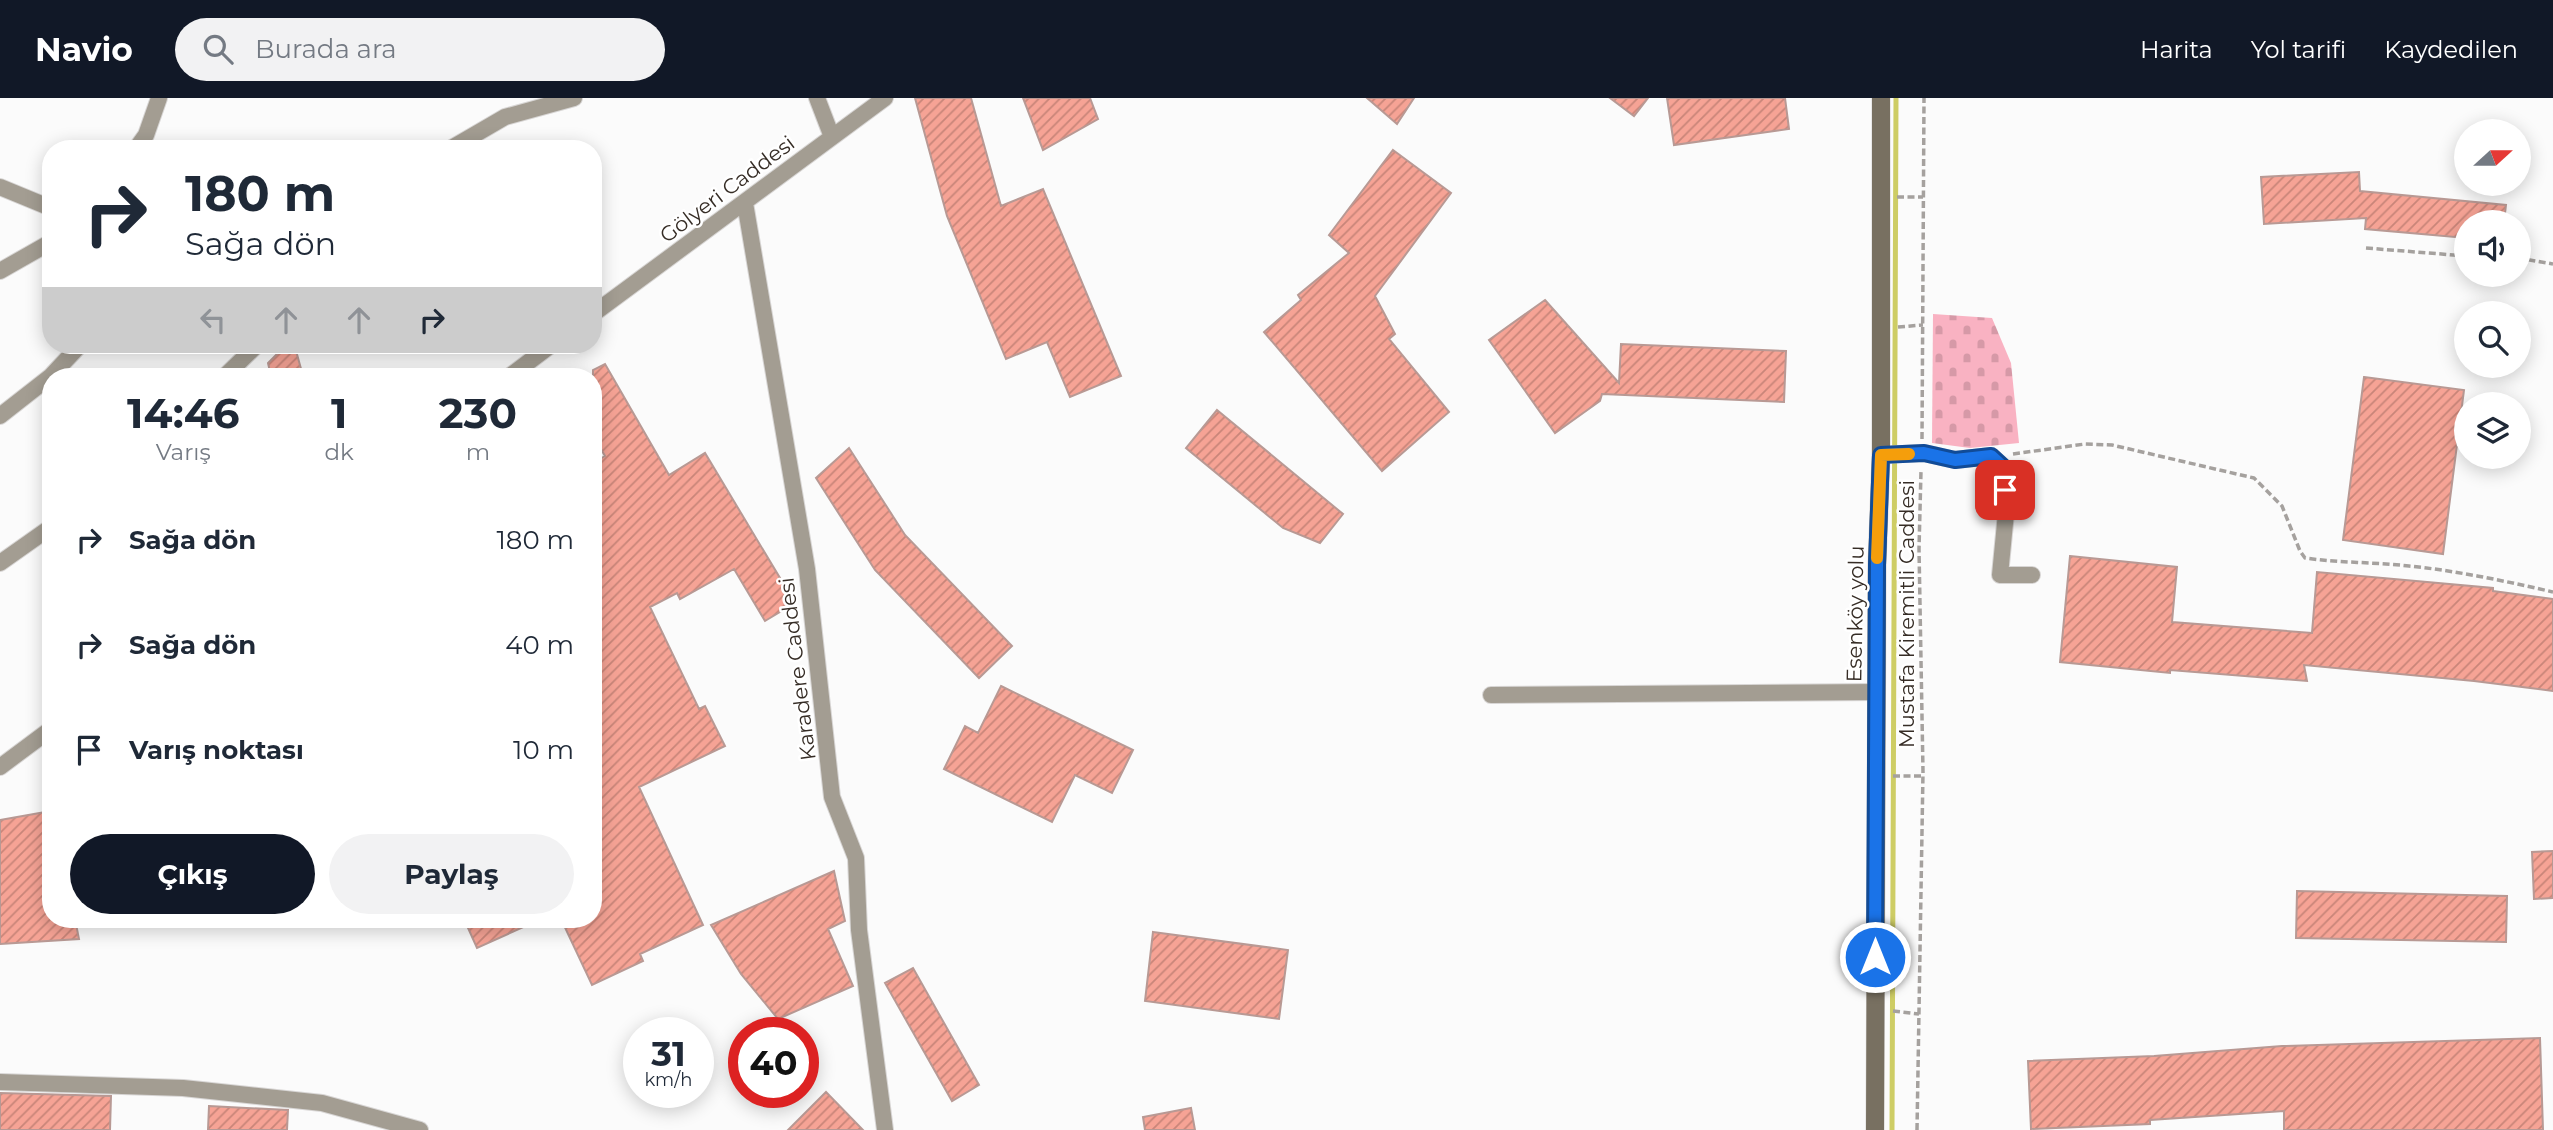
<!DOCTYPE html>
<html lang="tr">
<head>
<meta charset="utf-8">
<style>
  body { margin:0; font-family:Montserrat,sans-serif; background:#f2f2f3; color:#1f2937; height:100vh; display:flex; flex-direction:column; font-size:26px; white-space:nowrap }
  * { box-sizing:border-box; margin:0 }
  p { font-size:23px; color:#747a83 }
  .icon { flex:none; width:38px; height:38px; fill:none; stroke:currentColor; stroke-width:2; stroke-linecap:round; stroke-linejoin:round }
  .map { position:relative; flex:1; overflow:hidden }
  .side { position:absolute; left:42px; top:270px; width:560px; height:560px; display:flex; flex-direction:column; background:#fff; border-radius:28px; box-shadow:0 4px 18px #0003 }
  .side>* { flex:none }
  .banner { position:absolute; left:42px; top:42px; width:560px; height:214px; border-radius:28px; box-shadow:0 4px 18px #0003; background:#fff; color:#1f2937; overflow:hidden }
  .needle { width:46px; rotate:69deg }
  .controls { position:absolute; left:2454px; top:21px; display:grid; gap:14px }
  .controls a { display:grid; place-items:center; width:77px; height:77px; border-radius:50%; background:#fff; box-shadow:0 4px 18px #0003; font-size:35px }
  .speed { position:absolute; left:623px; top:919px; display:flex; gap:14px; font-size:35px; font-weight:700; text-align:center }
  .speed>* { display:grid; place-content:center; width:91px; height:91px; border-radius:50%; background:#fff; box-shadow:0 4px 18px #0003; line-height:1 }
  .speed small { font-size:18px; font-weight:400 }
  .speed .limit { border:10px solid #d22; background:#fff; color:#111 }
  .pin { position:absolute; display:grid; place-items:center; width:60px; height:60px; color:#fff; margin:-30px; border-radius:14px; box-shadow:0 4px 10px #0006 }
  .me { position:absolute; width:77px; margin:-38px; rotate:0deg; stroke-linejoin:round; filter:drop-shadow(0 0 5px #0008) }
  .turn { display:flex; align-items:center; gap:24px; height:147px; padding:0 28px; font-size:32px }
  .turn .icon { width:91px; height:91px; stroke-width:2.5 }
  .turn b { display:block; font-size:49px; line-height:60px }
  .lanes { display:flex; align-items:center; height:66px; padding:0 28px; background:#0003; justify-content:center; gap:35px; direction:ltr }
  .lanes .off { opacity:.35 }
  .eta { display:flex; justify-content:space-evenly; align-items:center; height:119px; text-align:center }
  .eta b { font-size:42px; font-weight:700; line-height:49px }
  .button { display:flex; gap:14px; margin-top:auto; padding:14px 28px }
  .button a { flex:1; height:80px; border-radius:42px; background:#111827; color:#fff; font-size:28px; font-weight:700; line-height:80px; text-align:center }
  .button a+a { background:#f2f2f3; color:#1f2937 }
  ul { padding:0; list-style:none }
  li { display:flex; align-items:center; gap:21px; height:105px; padding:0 28px }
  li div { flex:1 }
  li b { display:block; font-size:26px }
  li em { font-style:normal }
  header { display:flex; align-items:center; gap:42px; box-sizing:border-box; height:98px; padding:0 35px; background:#111827; color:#fff }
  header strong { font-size:33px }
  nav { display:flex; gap:38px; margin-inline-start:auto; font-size:24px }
  .search { width:490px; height:63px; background:#f2f2f3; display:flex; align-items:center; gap:18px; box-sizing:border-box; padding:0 24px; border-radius:38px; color:#747a83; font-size:26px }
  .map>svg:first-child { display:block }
</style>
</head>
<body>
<header>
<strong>Navio</strong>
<div class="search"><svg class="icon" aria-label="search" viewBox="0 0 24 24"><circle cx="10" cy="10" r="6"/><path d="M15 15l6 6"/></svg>Burada ara</div>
<nav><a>Harita</a><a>Yol tarifi</a><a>Kaydedilen</a></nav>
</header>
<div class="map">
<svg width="2553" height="1032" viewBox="0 0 2553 1032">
  <defs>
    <pattern id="cemetery-stones" width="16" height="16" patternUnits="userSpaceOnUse" patternTransform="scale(1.75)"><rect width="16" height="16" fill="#f9b2c2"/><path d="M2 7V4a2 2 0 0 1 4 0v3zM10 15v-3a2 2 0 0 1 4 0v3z" fill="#d699a7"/></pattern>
    <pattern id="building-hatch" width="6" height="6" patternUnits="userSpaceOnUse" patternTransform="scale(1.75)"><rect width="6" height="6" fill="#f6a395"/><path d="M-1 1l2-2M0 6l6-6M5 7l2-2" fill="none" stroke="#c88579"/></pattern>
  </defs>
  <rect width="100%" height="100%" fill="#fbfbfb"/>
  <path fill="url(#cemetery-stones)" d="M1933 216 1992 220 2011 265 2019 345 1970 350 1932 345Z"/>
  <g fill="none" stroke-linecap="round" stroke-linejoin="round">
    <path stroke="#cecd65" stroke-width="5" d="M1892 1032 1896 0"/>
  </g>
  <path fill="url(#building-hatch)" stroke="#b89994" stroke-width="2" d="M915 0H971L1001 108 1043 91 1121 278 1070 299 1047 244 1006 261 947 118Z
    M1023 0H1090L1098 21 1043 52Z
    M1367 0H1414L1397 26Z
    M1610 0H1648L1634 18Z
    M1667 0H1785L1789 31 1674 47Z
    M1393 52 1451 95 1375 198 1395 236 1389 241 1449 314 1382 373 1264 234 1301 202 1298 197 1349 155 1329 137Z
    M2359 74 2360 93 2506 107 2504 124H2466V140L2365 131 2366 120 2264 126 2261 79Z
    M1545 202 1619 285 1621 246 1786 253 1784 304 1602 296 1600 303 1555 335 1489 242Z
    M295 249 303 278H271L268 265 280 253Z
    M605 266 669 377 705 355 795 505 765 523 734 471 680 501 677 495 650 509 699 611 705 608 725 648 639 689 703 827 640 856 643 863 592 887 561 821H593V365L605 358 593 338V272Z
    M2364 279 2464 292 2443 456 2343 442Z
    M1217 312 1343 416 1320 445 1283 430 1186 350Z
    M849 350 905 437 1012 548 979 580 875 472 816 380Z
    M2070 458 2177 469 2172 524 2312 535 2317 474 2493 490V493L2553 501V593L2474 583 2304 567 2307 583 2170 572V575L2060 564Z
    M1001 588 1133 652 1112 695 1075 677 1052 724 944 671 965 628 978 635Z
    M51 713V821H75L79 841 0 846V722Z
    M2553 753V800L2534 801 2532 754Z
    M834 773 845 823 828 831 853 888 778 921 741 876 711 827Z
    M2297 793 2507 798 2506 844 2296 840Z
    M464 821H541L477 850Z
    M1153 834 1288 852 1279 921 1145 903Z
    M913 870 979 987 952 1003 885 885Z
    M2540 940 2543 1032H2284V1013L2150 1022V1026L2031 1031 2028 963 2154 958 2282 948Z
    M826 994 863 1032H788Z
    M0 995 111 998 110 1032H0Z
    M209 1008 288 1012 287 1032H208Z
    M1191 1010 1195 1032H1145L1143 1019Z"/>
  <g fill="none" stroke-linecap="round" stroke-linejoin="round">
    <defs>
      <path id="street" d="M817 0 832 39
        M136 51 146 37 159 0
        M450 51 505 19 574 0
        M0 89 51 110
        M745 105 807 471 832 699 856 760 859 832 885 1032
        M0 173 51 144
        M593 216 885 0
        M51 278 80 247
        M225 278 257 247
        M510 278 551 247
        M0 318 51 278
        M1881 357 1924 355 1955 362 1991 358 2003 369 2006 415 2000 477H2032
        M0 465 51 429
        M1491 597 1877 594
        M0 669 51 631
        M0 984 183 990 322 1005 420 1032"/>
      <path id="secondary" d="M1875 1032 1877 467 1881 357V0"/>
    </defs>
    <use href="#street" stroke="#d8d6d5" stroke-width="18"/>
    <use href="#secondary" stroke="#d8d6d5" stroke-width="19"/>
    <path stroke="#a5a19e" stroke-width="3.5" stroke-dasharray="7 3.5" stroke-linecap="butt" d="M1897 99H1923
      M2366 150 2466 158
      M2518 160 2553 166
      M1898 229 1923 227
      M1922 341 1924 0
      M2013 356 2085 346 2112 347 2254 380 2282 408 2300 453 2305 460C2340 465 2374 464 2409 468 2458 473 2505 483 2553 494
      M1893 678H1922
      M1893 913 1919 916
      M1917 1032 1923 674 1919 451 1921 373"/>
    <use href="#street" stroke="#a39d92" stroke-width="16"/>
    <use href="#secondary" stroke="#787061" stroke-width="18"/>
  </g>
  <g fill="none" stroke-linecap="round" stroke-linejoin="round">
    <defs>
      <path id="route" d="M1875 859 1877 467 1881 357 1924 355 1955 362 1991 358 2003 369 2005 392"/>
    </defs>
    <use href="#route" stroke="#114b97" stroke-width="18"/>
    <use href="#route" stroke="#1a73e8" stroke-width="12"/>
    <path stroke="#f59e0b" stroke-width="12" d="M1877 460 1881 357 1909 356"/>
  </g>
  <g text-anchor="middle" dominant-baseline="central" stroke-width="5" stroke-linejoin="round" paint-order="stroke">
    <g font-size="21" fill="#362d26" stroke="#fff">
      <text transform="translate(727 91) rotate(-37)">Gölyeri Caddesi</text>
      <text transform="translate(1855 516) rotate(-89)">Esenköy yolu</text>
      <text transform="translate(1906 516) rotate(-90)">Mustafa Kiremitli Caddesi</text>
      <text transform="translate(797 571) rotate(-97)">Karadere Caddesi</text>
    </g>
  </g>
</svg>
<div class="controls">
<a><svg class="needle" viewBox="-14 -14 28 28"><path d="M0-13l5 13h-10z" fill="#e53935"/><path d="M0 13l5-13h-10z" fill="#747a83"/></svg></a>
<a><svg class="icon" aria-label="sound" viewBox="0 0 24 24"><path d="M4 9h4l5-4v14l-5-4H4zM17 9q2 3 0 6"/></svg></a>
<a><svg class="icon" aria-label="search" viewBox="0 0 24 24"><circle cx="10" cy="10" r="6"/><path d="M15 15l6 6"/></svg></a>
<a><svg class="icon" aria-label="layers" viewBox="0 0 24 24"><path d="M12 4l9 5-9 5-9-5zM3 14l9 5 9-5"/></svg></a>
</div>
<div class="speed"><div>31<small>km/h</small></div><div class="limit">40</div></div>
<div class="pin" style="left:2005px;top:392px;background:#d93025"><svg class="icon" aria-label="arrive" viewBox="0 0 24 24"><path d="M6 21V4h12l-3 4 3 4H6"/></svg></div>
<svg class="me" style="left:1875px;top:859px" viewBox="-20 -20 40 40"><circle r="17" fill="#1a73e8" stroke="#fff" stroke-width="3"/><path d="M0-11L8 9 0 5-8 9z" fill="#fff"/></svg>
<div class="banner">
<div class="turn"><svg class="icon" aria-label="right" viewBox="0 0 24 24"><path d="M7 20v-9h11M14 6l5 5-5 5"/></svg><div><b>180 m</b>Sağa dön</div></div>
<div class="lanes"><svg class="icon off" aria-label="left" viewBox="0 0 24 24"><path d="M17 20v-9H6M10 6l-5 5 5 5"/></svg><svg class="icon off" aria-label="ahead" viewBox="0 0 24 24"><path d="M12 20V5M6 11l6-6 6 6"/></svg><svg class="icon off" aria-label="ahead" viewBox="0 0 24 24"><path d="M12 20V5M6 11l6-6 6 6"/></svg><svg class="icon" aria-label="right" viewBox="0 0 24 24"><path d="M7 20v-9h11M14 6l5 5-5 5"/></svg></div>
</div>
<section class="side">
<div class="eta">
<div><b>14:46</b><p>Varış</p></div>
<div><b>1</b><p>dk</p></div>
<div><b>230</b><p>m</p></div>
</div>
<ul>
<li><svg class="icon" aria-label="right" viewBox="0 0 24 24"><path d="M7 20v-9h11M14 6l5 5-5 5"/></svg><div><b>Sağa dön</b></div><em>180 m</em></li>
<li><svg class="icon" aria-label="right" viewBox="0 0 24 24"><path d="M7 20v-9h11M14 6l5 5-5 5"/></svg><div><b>Sağa dön</b></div><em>40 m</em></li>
<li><svg class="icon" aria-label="arrive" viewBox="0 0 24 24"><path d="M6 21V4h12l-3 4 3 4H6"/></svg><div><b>Varış noktası</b></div><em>10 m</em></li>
</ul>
<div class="button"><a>Çıkış</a><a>Paylaş</a></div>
</section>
</div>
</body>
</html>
